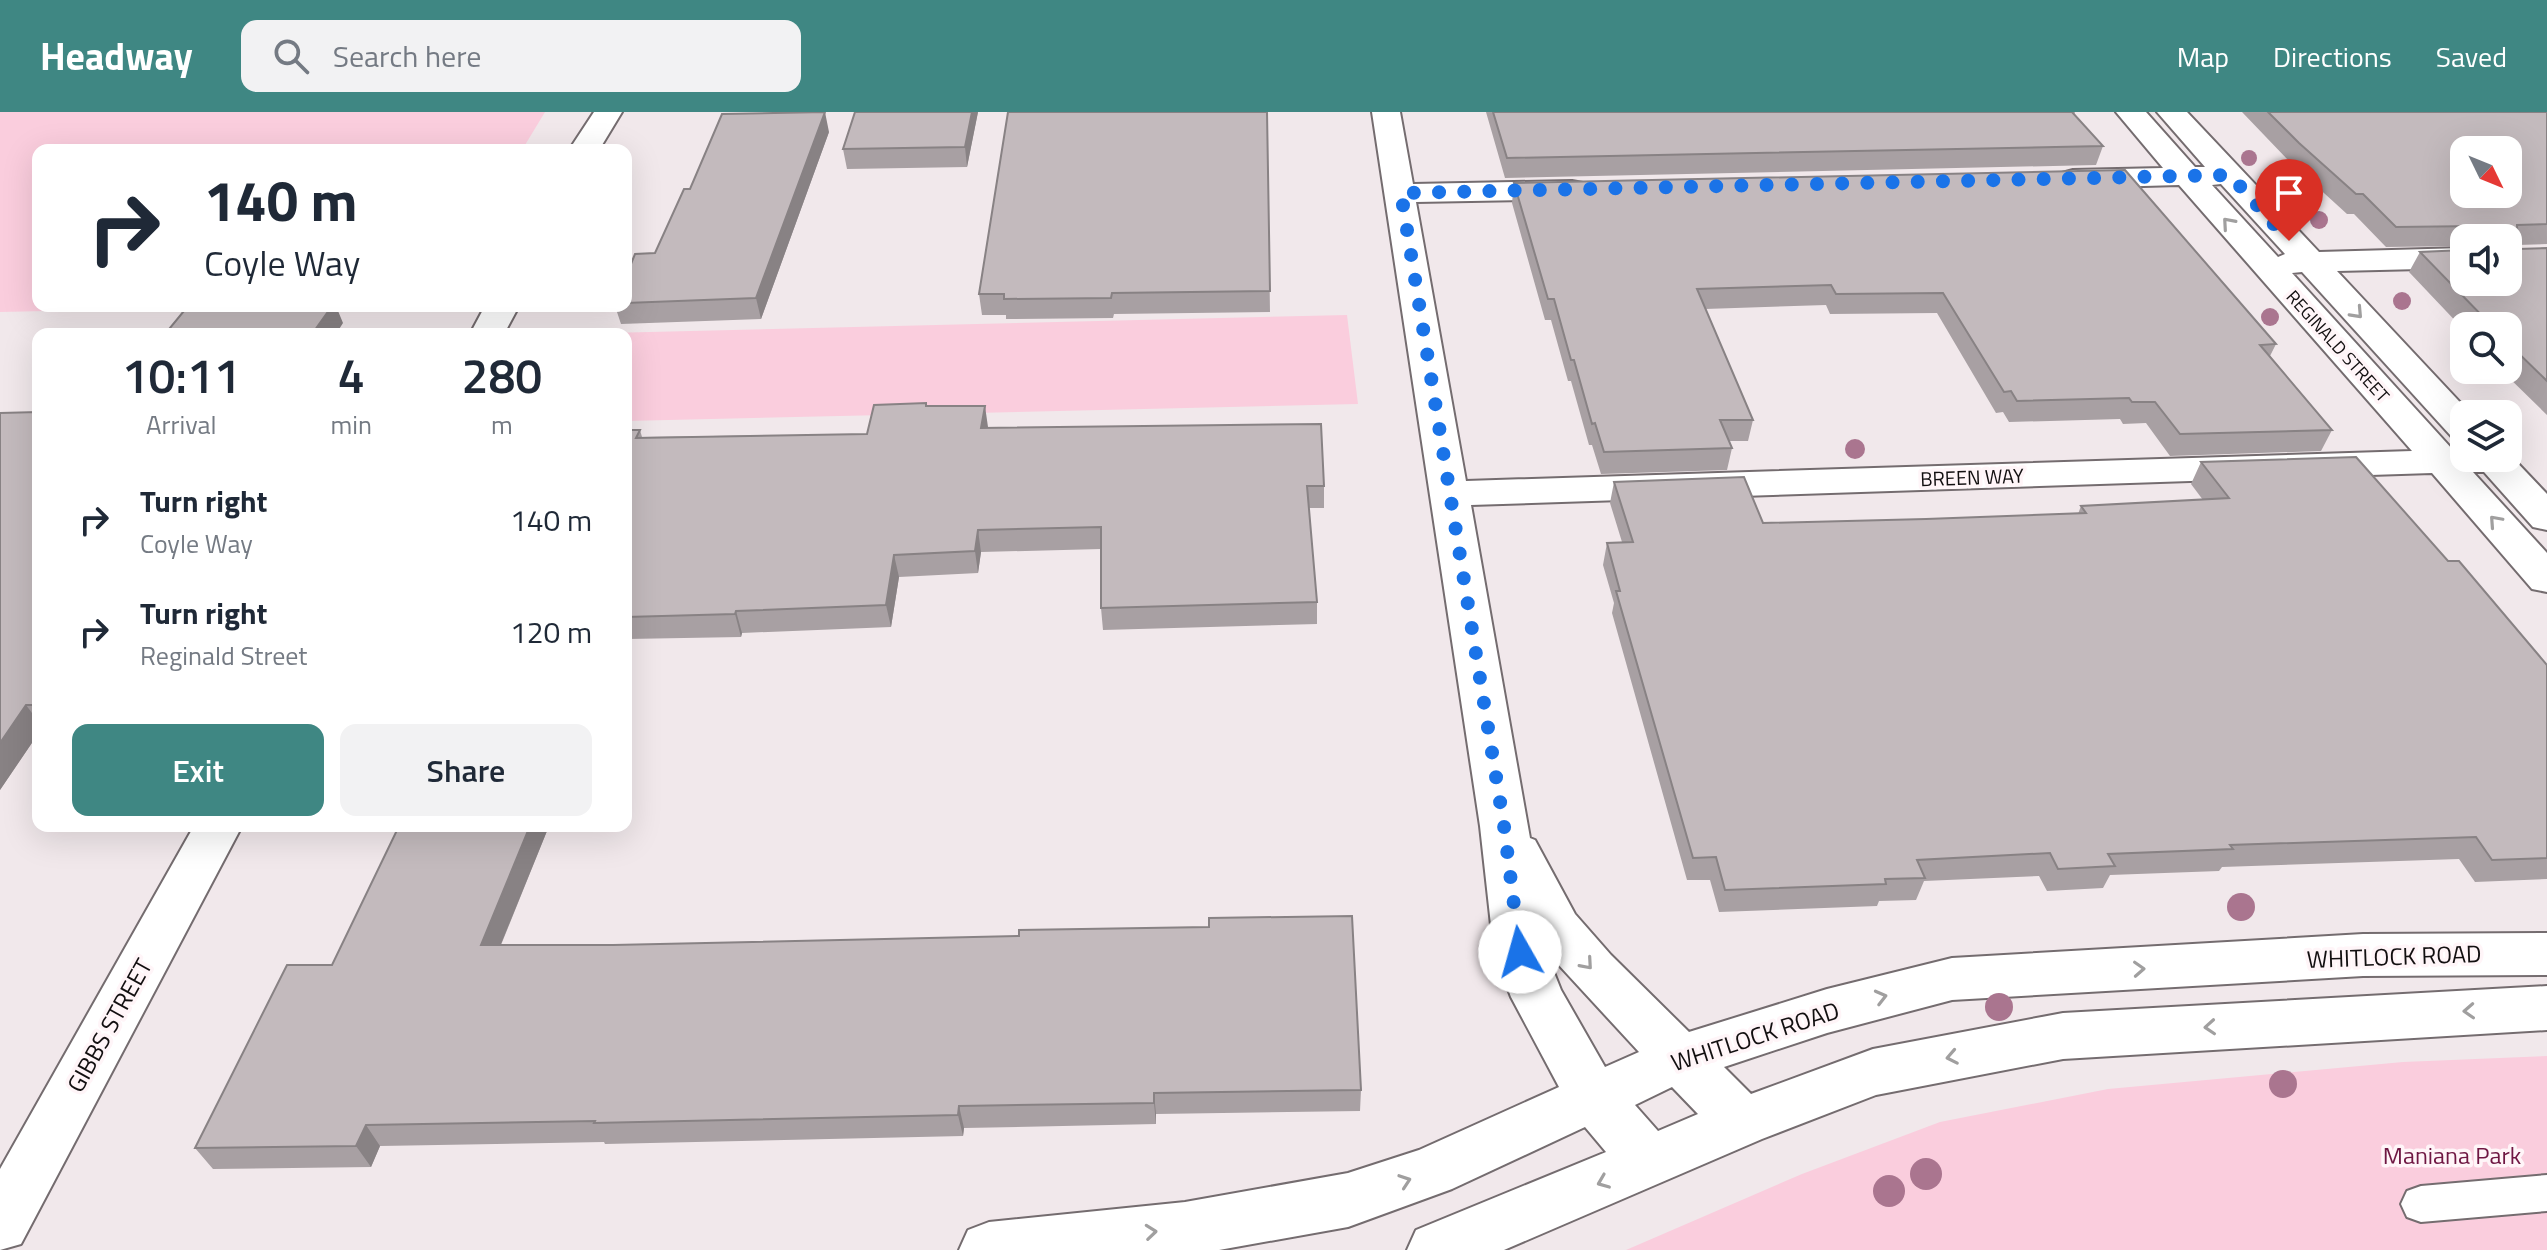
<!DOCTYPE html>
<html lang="en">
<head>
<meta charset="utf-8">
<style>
  body { margin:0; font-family:"Titillium Web",sans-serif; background:#f2f2f3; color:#1f2937; height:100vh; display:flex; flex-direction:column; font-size:30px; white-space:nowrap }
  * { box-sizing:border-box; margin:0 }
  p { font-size:26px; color:#747a83 }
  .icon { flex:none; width:44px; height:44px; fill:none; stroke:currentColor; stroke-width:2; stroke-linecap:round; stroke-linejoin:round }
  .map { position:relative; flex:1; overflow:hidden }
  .panel { position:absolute; left:32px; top:216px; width:600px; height:504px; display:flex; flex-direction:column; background:#fff; border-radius:16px; box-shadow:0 8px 32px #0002 }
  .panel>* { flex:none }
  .top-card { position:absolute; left:32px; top:32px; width:600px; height:168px; border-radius:16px; box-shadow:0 8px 32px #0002; background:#fff; color:#1f2937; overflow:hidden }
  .needle { width:52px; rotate:133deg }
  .fabs { position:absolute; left:2450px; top:24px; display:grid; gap:16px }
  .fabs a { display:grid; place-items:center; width:72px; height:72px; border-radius:16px; background:#fff; box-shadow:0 8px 32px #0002; font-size:40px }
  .pin { position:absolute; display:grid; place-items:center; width:68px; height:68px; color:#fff; margin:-82px -34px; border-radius:50% 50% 50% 0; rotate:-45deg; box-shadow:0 0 8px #0007 }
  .pin .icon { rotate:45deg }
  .me { position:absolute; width:88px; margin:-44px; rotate:353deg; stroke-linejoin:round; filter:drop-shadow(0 0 6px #0008) }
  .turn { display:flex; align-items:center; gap:28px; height:168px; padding:0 40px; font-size:36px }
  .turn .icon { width:104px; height:104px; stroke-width:2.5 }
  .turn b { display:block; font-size:56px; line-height:68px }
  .eta { display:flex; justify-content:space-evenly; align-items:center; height:136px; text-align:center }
  .eta b { font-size:48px; font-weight:600; line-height:56px }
  .button { display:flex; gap:16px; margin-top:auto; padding:16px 40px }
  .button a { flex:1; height:92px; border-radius:16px; background:#3f8783; color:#fff; font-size:32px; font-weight:600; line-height:92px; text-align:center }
  .button a+a { background:#f2f2f3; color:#1f2937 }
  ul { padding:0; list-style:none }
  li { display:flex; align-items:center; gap:24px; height:112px; padding:0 40px }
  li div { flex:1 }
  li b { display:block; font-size:30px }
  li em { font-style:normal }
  header { display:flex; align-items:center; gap:48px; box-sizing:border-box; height:112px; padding:0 40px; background:#3f8783; color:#fff }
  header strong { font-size:38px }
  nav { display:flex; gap:44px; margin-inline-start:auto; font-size:28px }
  .search { width:560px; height:72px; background:#f2f2f3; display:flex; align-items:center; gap:20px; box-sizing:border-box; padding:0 28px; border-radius:16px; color:#747a83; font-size:30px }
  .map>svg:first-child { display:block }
</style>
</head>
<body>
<header>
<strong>Headway</strong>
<div class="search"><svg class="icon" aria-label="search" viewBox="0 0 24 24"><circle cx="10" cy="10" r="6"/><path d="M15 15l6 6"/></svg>Search here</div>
<nav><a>Map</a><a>Directions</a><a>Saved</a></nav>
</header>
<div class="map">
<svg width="2547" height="1138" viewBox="0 0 2547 1138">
  <rect width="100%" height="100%" fill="#f1e8eb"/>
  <path fill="#facddd" d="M0 0H545L522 38H38V194H283L0 200Z
    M1347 203 1358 292 626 309V222H566Z
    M2547 944V1138H1626L1802 1062 1940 1010 2108 977 2403 950Z"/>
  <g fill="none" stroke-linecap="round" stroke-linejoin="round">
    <defs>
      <path id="lane" d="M2547 1063V1099L2421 1110 2407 1105 2401 1092 2407 1079 2421 1074Z"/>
      <path id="street" d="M594 0H622L599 38H569Z
        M1372 0H1400L1413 72 1572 69 1583 71 1587 78 1583 85 1572 87 1416 90 1466 369 2412 339 2179 73 2073 76 2062 73 2058 67 2062 61 2073 58 2163 56 2116 0H2146L2195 55H2205L2157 0H2187L2319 140 2464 136V156L2337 159 2471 302H2464V327L2451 324 2302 160 2292 161 2453 338H2464V346H2508V341L2547 382V418L2533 415 2484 360H2473L2547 441V480L2532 477 2432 361 1471 393 1530 726 1535 728 1575 802 1611 843 1689 920 1827 877 1952 846 2363 822 2547 821V863L2363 864 1952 888 1827 921 1724 955 1751 982 1873 937 2063 901 2547 874V918L2063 947 1876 983 1762 1027 1504 1138H1407L1416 1118 1606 1040 1585 1015 1452 1077 1348 1115 1219 1138H959L968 1118 989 1110 1185 1090 1348 1061 1419 1038 1559 975 1511 885 1494 840 1480 714ZM2221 72 2285 142 2278 145 2212 73ZM1545 838 1639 940 1605 955 1561 878ZM1672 975 1698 1002 1658 1019 1635 993Z
        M485 194H519L504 222H470Z
        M194 714H242L21 1132 0 1138V1057Z"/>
    </defs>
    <use href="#lane" stroke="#746c6f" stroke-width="4"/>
    <use href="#street" stroke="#746c6f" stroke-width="4"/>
    <use href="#lane" fill="#fff" fill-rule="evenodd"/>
    <use href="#street" fill="#fff" fill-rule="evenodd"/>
  </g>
  <g fill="#aa758f">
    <circle cx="2249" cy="46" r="8"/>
    <circle cx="2319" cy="108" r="9"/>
    <circle cx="2402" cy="189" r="9"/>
    <circle cx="2270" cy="205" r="9"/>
    <circle cx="1855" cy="337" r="10"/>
    <circle cx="2241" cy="795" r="14"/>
    <circle cx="1999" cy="895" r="14"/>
    <circle cx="2283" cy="972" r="14"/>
    <circle cx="1926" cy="1062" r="16"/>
    <circle cx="1889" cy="1079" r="16"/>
  </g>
  <path fill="#a8a0a3" d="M978 0 967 55 847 57 843 37Z
    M1267 0 1270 200 1114 202 1113 206 1006 207V203H982L979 182Z
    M1486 0H2075L2074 3 2103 34 2096 53 1505 66Z
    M2242 0H2547V132L2517 133 2518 137 2547 136V303L2501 258H2508V214H2464V218L2409 160 2420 140 2464 170 2508 126H2464V134L2386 135 2354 102H2347L2291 51Z
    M829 20 761 207 621 212 615 194H626V164L655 141 690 77Z
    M1514 71 2276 232 2270 244 2332 318 2321 339 2170 344 2146 311 2123 312 2120 307 2009 310 2003 300 1996 301 1937 201 1830 202 1826 193 1705 197 1753 308 1748 329H1729L1732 336 1727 358 1601 362 1592 333H1589L1571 269H1568L1551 208H1545L1512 91Z
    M927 294 988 316 1324 374V396H1309L1317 490V512L1103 518 1101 496V437L981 440 978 461 899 465 891 515 742 521 741 525 627 527 626 530V318H640L642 325 867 322Z
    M38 300V622L0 678Z
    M2201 350 2448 449 2547 553V767L2475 770 2459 747 2222 755 2219 759 2110 763 2103 776 2047 779 2039 764 1924 769 1916 788 1879 789 1877 794 1719 800 1710 768H1687L1612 501 1614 491 1603 453 1607 431 1622 430 1610 391 1614 370 1763 411 1926 407 2078 402 2081 394 2203 388 2191 372Z
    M549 714 501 833 1361 978 1360 999 1156 1002V1012L964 1016 963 1024 605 1032 604 1030 380 1034 371 1055 213 1057 195 1036 332 853Z"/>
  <path fill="#888284" d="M825 0 829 20 761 207 756 186Z
    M972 0H978L967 55 965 35Z
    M332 194H336L343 211 336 222H312Z
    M985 294 988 315 985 338 981 316Z
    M978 418 981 440 978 461 975 439Z
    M894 443 899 465 891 515 886 493Z
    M736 499 742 521 741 525 735 502Z
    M26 593 38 609V622L0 678V631Z
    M530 714H549L492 854 481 833Z
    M1154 981 1156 1002V1012L1154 991Z
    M959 994 964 1016 963 1024 958 1003Z
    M366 1013 380 1034 371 1055 356 1034Z"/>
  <path fill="#c3babd" stroke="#888284" stroke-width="2" fill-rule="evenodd" d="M825 0 756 186 626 191V164L635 142 655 141 684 77H690L722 2Z
    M855 0H972L965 35 843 37Z
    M1008 0H1267L1270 179 1112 181 1111 186 1004 187V182H979Z
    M1493 0H2072L2103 34 1507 46Z
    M2268 0H2547V112L2517 113 2518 137 2547 136V269L2508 231V214H2492L2420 140 2464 138V170H2508V126H2477V114L2396 115 2363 82H2356L2299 31ZM2464 38H2508V82H2464Z
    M2125 58 2276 232 2260 233 2332 318 2180 322 2155 290H2132L2129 286 2017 289 2011 279 2004 280 1943 181 1836 182 1831 173 1697 177 1753 308H1720L1732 336 1604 340 1595 311 1592 312 1574 248H1571L1554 187H1548L1514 71Z
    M188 194H332L312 222H165Z
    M926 291V294H985L981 316 1321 312 1324 374H1307L1317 490 1101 496V415L978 418 975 439 894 443 886 493 736 499 735 502 626 505V318H640L636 326 867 322 874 293Z
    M38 300V593H26L0 631V301Z
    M2356 345 2448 449H2459L2547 553V746L2492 748 2476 725 2230 733 2233 737 2108 742 2115 754 2058 757 2050 741 1917 748 1925 766 1885 767 1886 772 1725 778 1716 745 1693 746 1616 479H1620L1607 431 1633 430 1614 370 1744 365 1763 411 1926 407 2086 401 2081 394 2229 386 2201 350Z
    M399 714H530L481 833H613L1019 824V818L1209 815V806L1352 804 1361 978 1154 981V991L959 994 958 1003 594 1011 595 1009 366 1013 356 1034 195 1036 287 853H332Z"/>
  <defs><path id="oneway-chevron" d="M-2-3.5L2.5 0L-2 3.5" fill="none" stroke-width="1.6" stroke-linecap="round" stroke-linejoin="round" transform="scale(2)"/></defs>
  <g stroke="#a09f9f">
    <use href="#oneway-chevron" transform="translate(2228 111) rotate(-131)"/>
    <use href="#oneway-chevron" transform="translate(2357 201) rotate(47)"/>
    <use href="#oneway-chevron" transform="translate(2495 409) rotate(-132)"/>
    <use href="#oneway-chevron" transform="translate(1587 852) rotate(49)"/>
    <use href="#oneway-chevron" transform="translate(2139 857) rotate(-3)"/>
    <use href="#oneway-chevron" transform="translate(1881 885) rotate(-14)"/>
    <use href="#oneway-chevron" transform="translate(2469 899) rotate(177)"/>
    <use href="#oneway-chevron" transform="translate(2210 915) rotate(176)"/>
    <use href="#oneway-chevron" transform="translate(1952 945) rotate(169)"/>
    <use href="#oneway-chevron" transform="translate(1405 1069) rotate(-19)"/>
    <use href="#oneway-chevron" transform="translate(1603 1070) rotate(158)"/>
    <use href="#oneway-chevron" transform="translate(1151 1120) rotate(-6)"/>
  </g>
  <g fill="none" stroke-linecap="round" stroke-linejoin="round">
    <path stroke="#1a73e8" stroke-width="14" stroke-dasharray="0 25.2" d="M1520 840 1504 714 1401 81 2230 63 2289 129"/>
  </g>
  <g text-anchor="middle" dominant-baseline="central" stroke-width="7" stroke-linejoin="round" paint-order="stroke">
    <g font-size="18" fill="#120f10" stroke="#fff5f8">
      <text transform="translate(2338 234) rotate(48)">REGINALD STREET</text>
    </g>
    <g font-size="20" fill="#120f10" stroke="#fff5f8">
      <text transform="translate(1972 365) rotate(-2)">BREEN WAY</text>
    </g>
    <g font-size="24" fill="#120f10" stroke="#fff5f8">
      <text transform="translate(2394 844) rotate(-2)">WHITLOCK ROAD</text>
      <text transform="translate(109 913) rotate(-61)">GIBBS STREET</text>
      <text transform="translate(1755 924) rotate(-18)">WHITLOCK ROAD</text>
    </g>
    <g font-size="24" fill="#6f1743" stroke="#fff5f8">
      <text x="2452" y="1043">Maniana Park</text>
    </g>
  </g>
</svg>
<div class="fabs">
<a><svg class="needle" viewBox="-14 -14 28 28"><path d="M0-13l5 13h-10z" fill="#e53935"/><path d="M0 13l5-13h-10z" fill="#747a83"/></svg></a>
<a><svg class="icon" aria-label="sound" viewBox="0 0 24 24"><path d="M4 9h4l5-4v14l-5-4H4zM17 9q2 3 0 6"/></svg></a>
<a><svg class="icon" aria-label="search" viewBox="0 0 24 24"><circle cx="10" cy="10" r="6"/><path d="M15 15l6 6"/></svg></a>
<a><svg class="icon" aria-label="layers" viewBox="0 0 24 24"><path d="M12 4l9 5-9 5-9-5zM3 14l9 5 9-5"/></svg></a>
</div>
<div class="pin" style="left:2289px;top:129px;background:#d93025"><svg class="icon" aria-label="arrive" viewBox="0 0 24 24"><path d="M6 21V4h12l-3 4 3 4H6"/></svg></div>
<svg class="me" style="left:1520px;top:840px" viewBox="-20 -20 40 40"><circle r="19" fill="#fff"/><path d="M0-13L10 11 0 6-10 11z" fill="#1a73e8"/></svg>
<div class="top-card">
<div class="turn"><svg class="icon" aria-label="right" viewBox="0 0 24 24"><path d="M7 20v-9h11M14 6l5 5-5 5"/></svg><div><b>140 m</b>Coyle Way</div></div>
</div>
<section class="panel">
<div class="eta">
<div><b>10:11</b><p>Arrival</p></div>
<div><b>4</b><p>min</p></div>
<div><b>280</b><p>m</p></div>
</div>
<ul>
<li><svg class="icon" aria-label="right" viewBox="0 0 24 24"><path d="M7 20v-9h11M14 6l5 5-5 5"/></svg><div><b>Turn right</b><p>Coyle Way</p></div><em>140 m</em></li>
<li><svg class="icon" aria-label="right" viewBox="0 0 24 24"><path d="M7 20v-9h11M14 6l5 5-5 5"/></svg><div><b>Turn right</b><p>Reginald Street</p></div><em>120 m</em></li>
</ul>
<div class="button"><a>Exit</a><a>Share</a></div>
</section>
</div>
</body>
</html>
